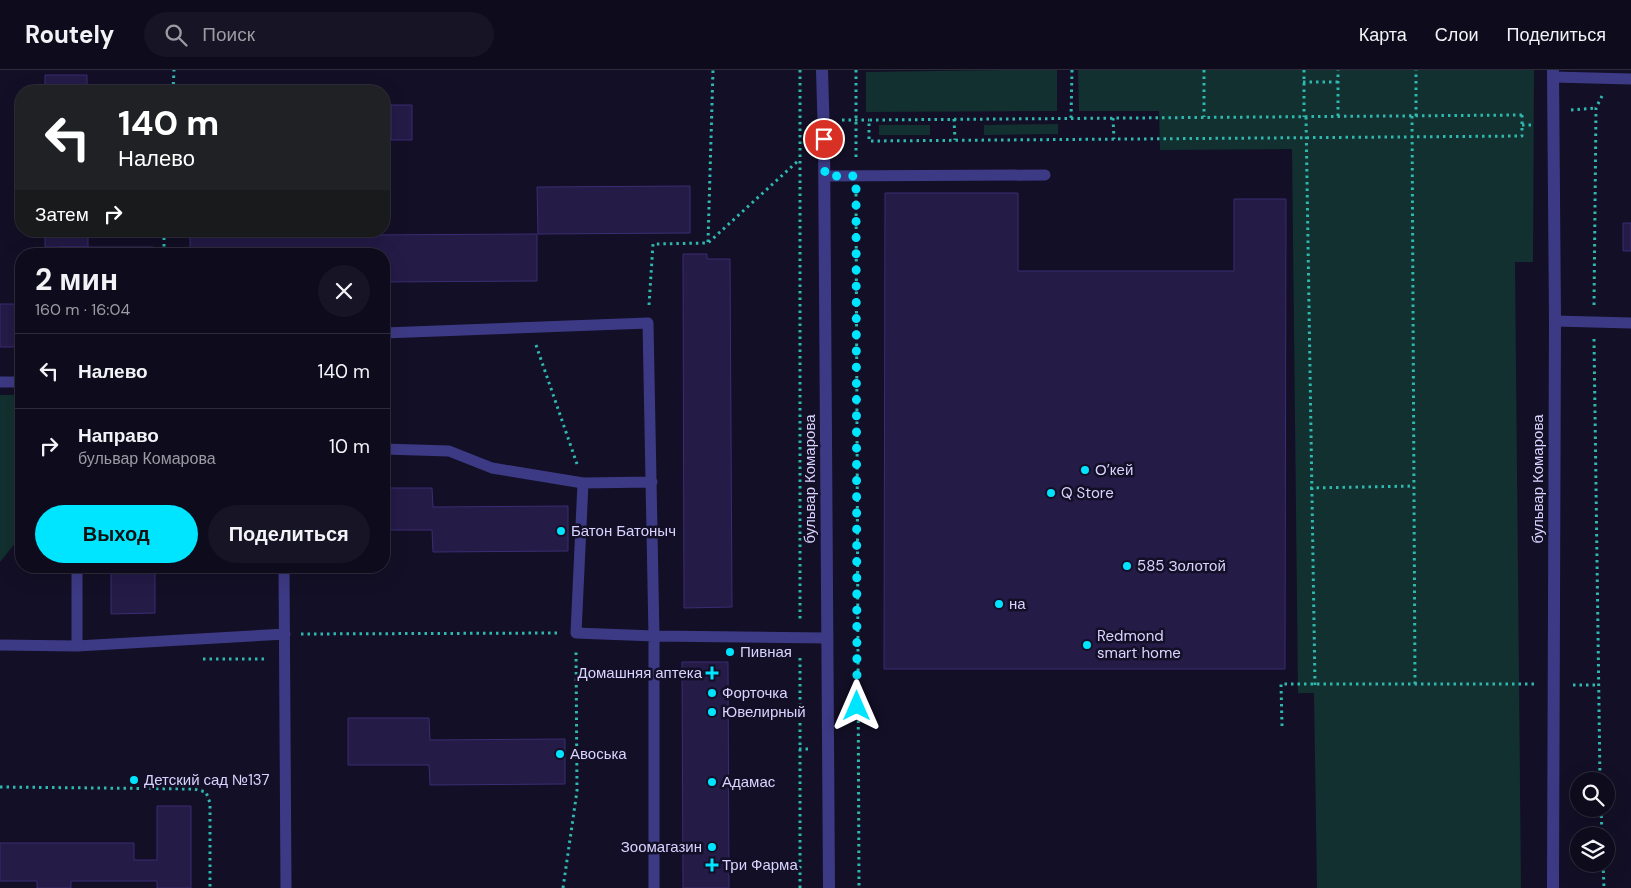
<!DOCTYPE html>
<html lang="ru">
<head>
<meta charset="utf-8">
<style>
  body { margin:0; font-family:"DM Sans",sans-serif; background:#171425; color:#f1f3f6; height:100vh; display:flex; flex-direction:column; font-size:19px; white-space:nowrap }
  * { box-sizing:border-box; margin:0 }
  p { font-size:16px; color:#9b9ba3 }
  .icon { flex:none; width:28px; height:28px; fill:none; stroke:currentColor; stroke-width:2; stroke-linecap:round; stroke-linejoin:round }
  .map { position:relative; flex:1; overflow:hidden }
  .side { position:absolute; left:15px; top:178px; width:375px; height:325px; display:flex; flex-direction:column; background:#0e0b1c; border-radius:20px; box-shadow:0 5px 20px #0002,0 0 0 1px #2e2b3b }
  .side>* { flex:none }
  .hud { position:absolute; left:15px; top:15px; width:375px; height:152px; border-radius:20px; box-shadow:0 5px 20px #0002,0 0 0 1px #2e2b3b; background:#202124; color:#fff; overflow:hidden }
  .controls { position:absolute; left:1570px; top:702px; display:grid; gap:10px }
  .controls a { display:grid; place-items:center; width:45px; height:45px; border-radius:50%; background:#0e0b1c; box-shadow:0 5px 20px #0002,0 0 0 1px #2e2b3b; font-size:25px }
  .pin { position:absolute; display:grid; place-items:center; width:42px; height:42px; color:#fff; margin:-21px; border:2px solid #fff; border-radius:50%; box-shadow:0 1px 5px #0007 }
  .me { position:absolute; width:55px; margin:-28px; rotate:0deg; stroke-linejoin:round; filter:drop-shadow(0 0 4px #0008) }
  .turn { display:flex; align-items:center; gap:18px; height:105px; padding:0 20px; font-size:22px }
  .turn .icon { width:65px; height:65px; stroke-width:2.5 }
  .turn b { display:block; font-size:35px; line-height:42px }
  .then { display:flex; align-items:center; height:48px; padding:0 20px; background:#0003; gap:10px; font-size:19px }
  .round { display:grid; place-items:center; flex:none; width:52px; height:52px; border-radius:26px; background:#171425 }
  .overview { display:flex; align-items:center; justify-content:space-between; height:85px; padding:0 20px }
  h1 { font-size:30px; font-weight:700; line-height:38px }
  .button { display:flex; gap:10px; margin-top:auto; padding:10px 20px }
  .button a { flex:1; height:58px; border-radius:30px; background:#00e5ff; color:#111; font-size:20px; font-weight:700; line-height:58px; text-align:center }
  .button a+a { background:#171425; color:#f1f3f6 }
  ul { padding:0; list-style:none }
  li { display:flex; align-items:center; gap:15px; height:75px; padding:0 20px; border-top:1px solid #2e2b3b }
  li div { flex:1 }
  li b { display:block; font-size:19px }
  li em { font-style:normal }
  header { display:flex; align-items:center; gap:30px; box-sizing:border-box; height:70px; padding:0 25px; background:#0e0b1c; border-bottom:1px solid #2e2b3b }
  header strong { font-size:24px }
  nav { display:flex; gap:28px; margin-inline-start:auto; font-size:18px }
  .search { width:350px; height:45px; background:#171425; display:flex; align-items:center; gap:12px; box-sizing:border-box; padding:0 18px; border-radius:28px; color:#9b9ba3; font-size:19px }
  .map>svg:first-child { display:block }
</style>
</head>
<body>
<header>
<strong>Routely</strong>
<div class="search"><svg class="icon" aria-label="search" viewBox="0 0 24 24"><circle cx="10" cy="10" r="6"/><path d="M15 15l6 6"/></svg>Поиск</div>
<nav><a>Карта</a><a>Слои</a><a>Поделиться</a></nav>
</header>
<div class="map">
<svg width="1631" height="818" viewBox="0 0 1631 818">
  <rect width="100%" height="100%" fill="#130f26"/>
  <path fill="#12302f" d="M1002 0H1057V41L866 42V2Z
    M1078 0H1534L1533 192H1515L1521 818H1317L1314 623H1298L1292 79 1160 80 1159 41H1079Z
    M1058 54V64L984 65V55Z
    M879 55H930V65H879Z
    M0 325H21V466L0 492Z"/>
  <path fill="#241b47" stroke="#3b2d73" d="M45 5H87V21H45Z
    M391 35H412V70H391Z
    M690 116V163L538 164 537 117Z
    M885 123H1018V201H1234V129H1286L1285 599H884Z
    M1623 153H1631V181H1623Z
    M45 161H88V177H45Z
    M537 164V211L384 212V184H190V166Z
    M59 177H153V184H59Z
    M683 184H707V189H730L732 537 684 538Z
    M0 234H21V277H0Z
    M384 418H432L433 437 568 436V481L433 482 432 460H384Z
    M111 496H155V543L111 544Z
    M682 592H728L729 818H683Z
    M348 648H429L430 670 565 669V714L430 715 429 695H348Z
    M157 736H191V818H157V811H71V818H37V811H0V773H134V790H157Z"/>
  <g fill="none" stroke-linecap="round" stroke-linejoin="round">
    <path stroke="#2fb8b0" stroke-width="3" stroke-dasharray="2.5 4" stroke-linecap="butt" d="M800 0V550
      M856 0V87
      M1204 0V47
      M1304 0V47
      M1303 12H1338
      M173 21 174 0
      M1571 40 1596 38
      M1522 45V66L869 71V50Z
      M1338 46V0
      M1412 46 1415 615
      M1416 46V0
      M1306 47 1315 616
      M1071 48 1072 0
      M1113 48 1114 69
      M954 49 955 70
      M842 50H869
      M1522 55H1534
      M856 124 859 818
      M164 161V184
      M708 172 713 0
      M649 235 653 174 708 173 799 90
      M1594 235 1596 38 1602 26
      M1594 269 1600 711
      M536 275 577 394
      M1310 418 1414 416
      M301 564 560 563
      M203 589H267
      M1573 615H1597
      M1282 656 1281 614H1537
      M799 679H811
      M0 717 194 719 206 722 210 733V818
      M1601 739 1602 766
      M1603 794 1604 818
      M563 818 577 721 576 580
      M800 818V586"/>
    <path stroke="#3d3a85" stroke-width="11" d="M1553 7 1631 9
      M825 106 1045 105
      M1555 251 1631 253
      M384 263 648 253 654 566 576 563 583 413 492 398 449 381 384 379
      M0 312H21
      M583 413 652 412
      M77 496V576
      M284 496 286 818
      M0 575 77 576 285 564
      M654 818V566L827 568"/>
    <path stroke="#3d3a85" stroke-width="12" d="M822 0 824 69 829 818
      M1553 0 1555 251 1553 818"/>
  </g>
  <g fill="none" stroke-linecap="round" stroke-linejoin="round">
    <path stroke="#00e5ff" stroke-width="9" stroke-dasharray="0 16.2" d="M824 69 825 106H856L857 636"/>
  </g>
  <g fill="#00e5ff" stroke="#130f26" stroke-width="2">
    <circle cx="1085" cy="400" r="5"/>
    <circle cx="1051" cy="423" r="5"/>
    <circle cx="561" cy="461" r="5"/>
    <circle cx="1127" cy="496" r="5"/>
    <circle cx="999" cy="534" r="5"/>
    <circle cx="1087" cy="575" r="5"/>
    <circle cx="730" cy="582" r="5"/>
    <path d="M709.5 595.5h5v5h5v5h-5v5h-5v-5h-5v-5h5z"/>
    <circle cx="712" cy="623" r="5"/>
    <circle cx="712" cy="642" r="5"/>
    <circle cx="560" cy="684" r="5"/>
    <circle cx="134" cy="710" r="5"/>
    <circle cx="712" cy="712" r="5"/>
    <circle cx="712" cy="777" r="5"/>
    <path d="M709.5 787.5h5v5h5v5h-5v5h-5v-5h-5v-5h5z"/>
  </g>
  <g text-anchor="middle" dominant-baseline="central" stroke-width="5" stroke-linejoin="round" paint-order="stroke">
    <g font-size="15" fill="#d9d4ff" stroke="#130f26" text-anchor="start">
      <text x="1095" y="400">О’кей</text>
      <text x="1061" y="423">Q Store</text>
      <text x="571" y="461">Батон Батоныч</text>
      <text x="1137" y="496">585 Золотой</text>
      <text x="1009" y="534">на</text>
      <text x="1097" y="566">Redmond<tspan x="1097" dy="17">smart home</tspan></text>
      <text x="740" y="582">Пивная</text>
      <text x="702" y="603" text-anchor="end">Домашняя аптека</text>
      <text x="722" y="623">Форточка</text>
      <text x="722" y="642">Ювелирный</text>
      <text x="570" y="684">Авоська</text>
      <text x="144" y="710">Детский сад №137</text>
      <text x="722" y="712">Адамас</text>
      <text x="702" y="777" text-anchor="end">Зоомагазин</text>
      <text x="722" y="795">Три Фарма</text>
    </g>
    <g font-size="15" fill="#d9d4ff" stroke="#130f26">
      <text transform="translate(810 409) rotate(-90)">бульвар Комарова</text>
      <text transform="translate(1538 409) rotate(-90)">бульвар Комарова</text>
    </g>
  </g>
</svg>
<div class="controls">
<a><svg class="icon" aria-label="search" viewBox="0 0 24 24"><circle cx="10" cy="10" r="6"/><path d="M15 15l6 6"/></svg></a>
<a><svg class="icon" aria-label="layers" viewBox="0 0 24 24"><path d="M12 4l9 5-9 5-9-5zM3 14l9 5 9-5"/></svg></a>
</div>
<div class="pin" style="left:824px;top:69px;background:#d93025"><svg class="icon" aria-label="arrive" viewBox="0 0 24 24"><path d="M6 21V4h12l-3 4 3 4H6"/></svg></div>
<svg class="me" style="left:857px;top:636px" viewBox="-20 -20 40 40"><path d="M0-17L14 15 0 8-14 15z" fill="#00e5ff" stroke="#fff" stroke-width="4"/></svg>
<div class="hud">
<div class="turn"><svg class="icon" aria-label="left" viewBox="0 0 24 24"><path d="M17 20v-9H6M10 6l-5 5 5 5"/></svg><div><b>140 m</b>Налево</div></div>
<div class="then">Затем<svg class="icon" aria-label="right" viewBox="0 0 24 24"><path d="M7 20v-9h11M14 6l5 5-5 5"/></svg></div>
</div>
<section class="side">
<div class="overview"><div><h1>2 мин</h1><p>160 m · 16:04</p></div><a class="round"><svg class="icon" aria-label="close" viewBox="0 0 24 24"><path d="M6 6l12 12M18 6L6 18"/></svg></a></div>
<ul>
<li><svg class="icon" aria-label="left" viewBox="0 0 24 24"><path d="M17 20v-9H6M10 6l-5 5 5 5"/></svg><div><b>Налево</b></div><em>140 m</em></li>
<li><svg class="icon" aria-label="right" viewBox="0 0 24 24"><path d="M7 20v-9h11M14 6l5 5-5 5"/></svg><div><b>Направо</b><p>бульвар Комарова</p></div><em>10 m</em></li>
</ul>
<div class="button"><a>Выход</a><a>Поделиться</a></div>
</section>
</div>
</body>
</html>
